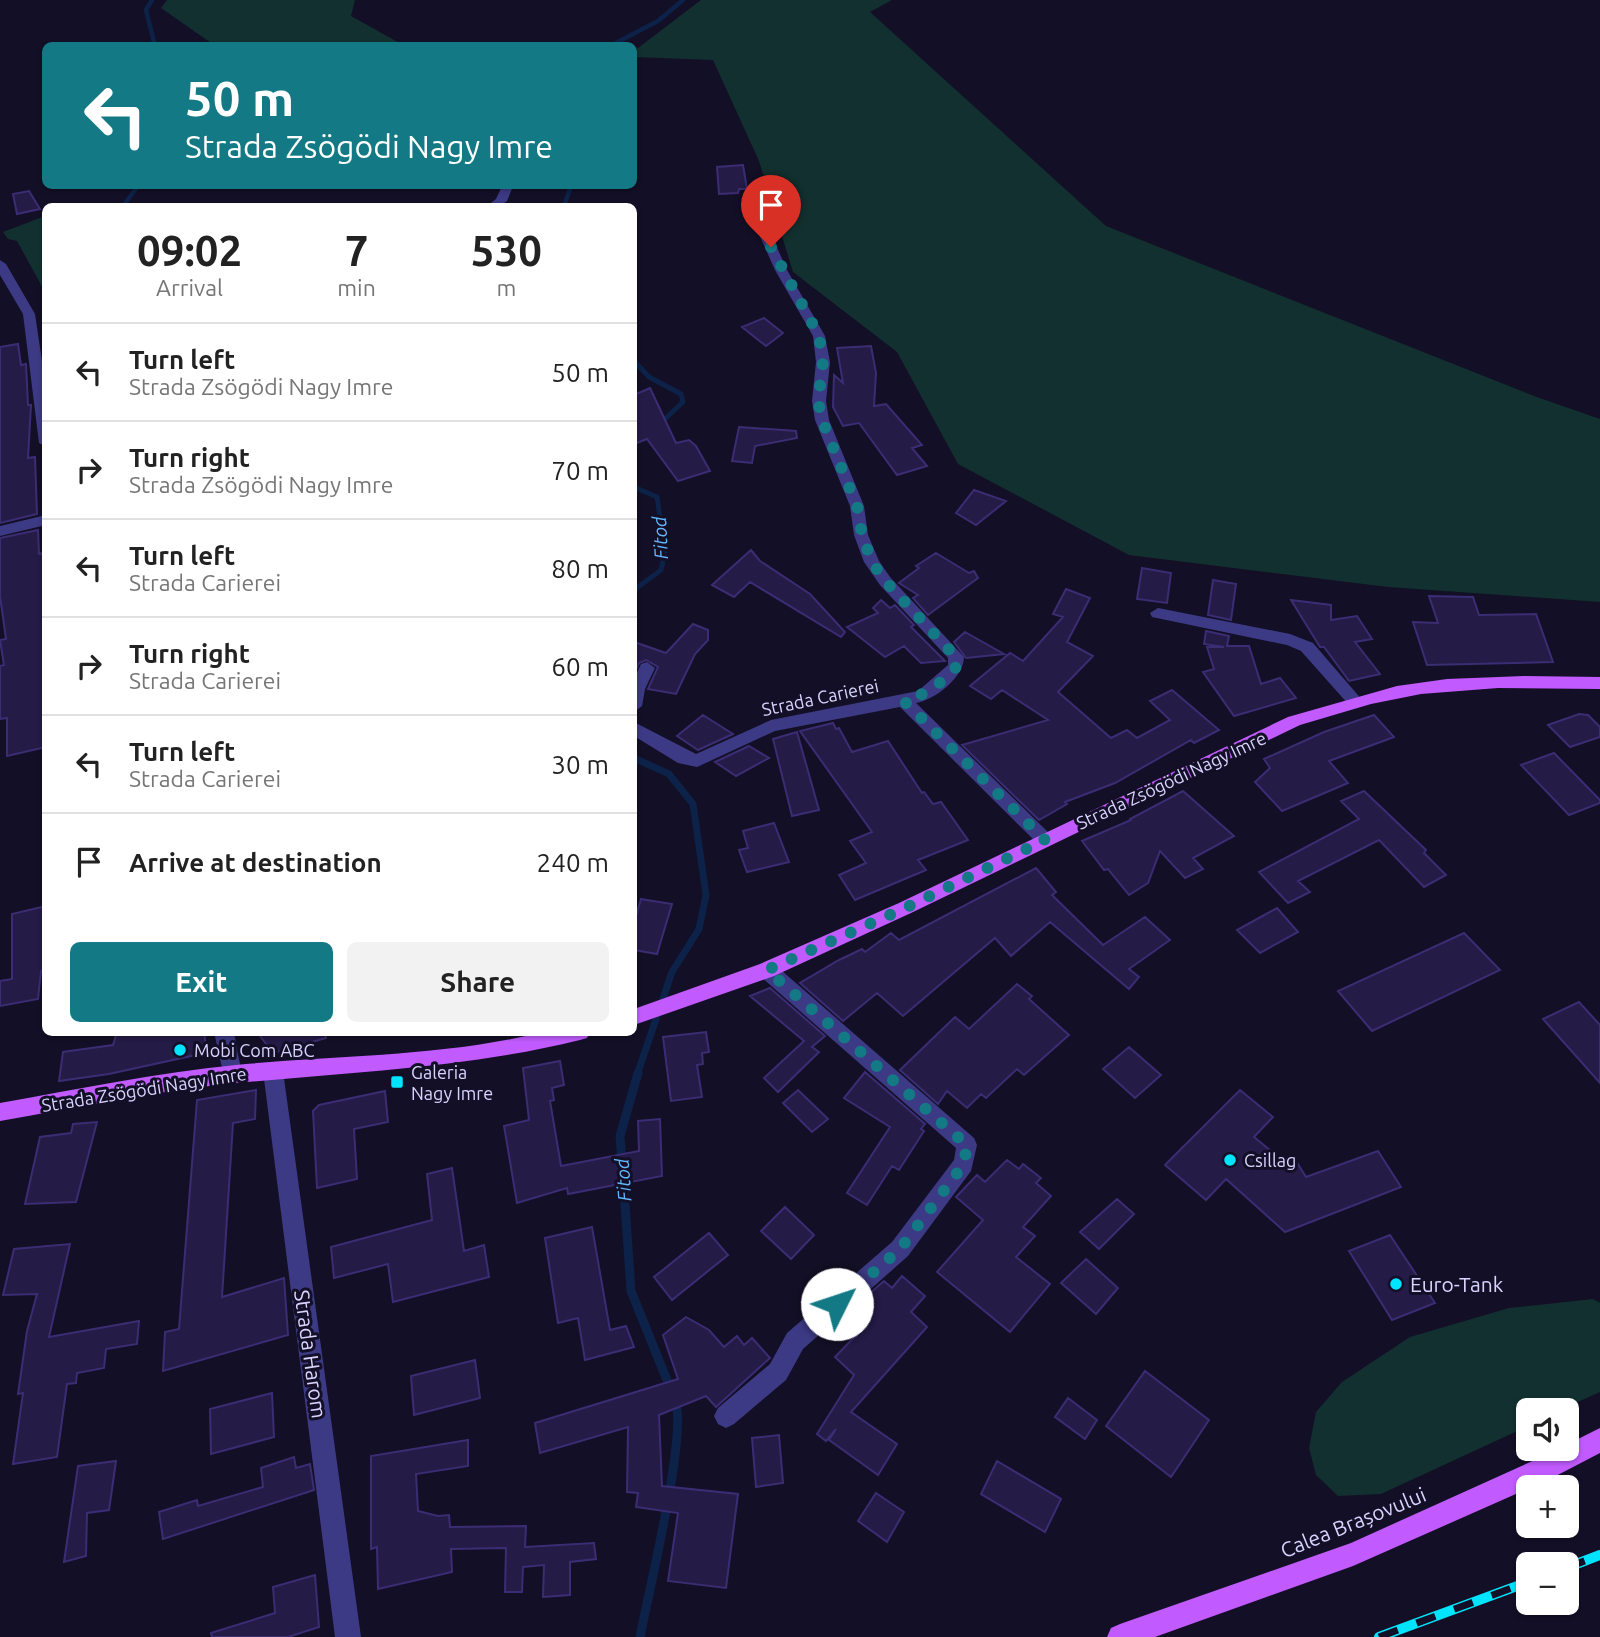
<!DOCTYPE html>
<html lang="en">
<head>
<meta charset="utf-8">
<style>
  body { margin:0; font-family:Ubuntu,sans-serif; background:#f2f2f2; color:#222; height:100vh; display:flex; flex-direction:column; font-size:26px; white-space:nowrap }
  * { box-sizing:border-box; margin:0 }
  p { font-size:23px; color:#767676 }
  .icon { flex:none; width:38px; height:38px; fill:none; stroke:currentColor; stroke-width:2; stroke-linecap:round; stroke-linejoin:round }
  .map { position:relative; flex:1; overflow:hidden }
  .sheet { position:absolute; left:42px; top:203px; width:595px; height:833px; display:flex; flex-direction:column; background:#fff; border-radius:10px; box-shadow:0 2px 5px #0004 }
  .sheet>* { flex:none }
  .guide { position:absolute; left:42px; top:42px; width:595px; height:147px; border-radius:10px; box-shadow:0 2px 5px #0004; background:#137a85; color:#fff; overflow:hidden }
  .tools { position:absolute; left:1516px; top:1398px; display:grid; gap:14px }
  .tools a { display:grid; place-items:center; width:63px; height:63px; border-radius:10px; background:#fff; box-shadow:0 2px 5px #0004; font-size:35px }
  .pin { position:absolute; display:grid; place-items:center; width:60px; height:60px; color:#fff; margin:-72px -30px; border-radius:50% 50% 50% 0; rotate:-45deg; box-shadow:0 0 7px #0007 }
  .pin .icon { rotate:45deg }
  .me { position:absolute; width:77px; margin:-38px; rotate:49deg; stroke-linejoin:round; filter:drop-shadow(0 0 5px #0008) }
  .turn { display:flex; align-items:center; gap:24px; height:147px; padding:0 28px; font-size:32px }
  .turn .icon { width:91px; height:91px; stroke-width:2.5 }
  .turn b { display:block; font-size:49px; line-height:60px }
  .eta { display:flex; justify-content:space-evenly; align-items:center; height:119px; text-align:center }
  .eta b { font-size:42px; font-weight:700; line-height:49px }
  .button { display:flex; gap:14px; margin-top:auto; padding:14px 28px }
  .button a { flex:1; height:80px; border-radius:10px; background:#137a85; color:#fff; font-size:28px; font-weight:700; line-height:80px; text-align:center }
  .button a+a { background:#f2f2f2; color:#222 }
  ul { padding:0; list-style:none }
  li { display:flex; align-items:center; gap:21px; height:98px; padding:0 28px; border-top:2px solid #e0e0e0 }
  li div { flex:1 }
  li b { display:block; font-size:26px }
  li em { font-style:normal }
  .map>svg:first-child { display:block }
</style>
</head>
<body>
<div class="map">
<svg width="1600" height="1637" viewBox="0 0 1600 1637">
  <rect width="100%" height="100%" fill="#130f26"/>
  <path fill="#12302f" d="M167 0H355L351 16 403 45H214L161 8Z
    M701 0H892L870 12 1106 226 1534 396 1600 419V602L1388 587 1129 555 958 464 897 352 793 272 759 161 713 60 634 57V51Z
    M45 216V292L17 241 8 239 3 232Z
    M1593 1299 1600 1303V1392L1560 1410H1528V1426L1381 1494 1338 1496 1316 1475 1309 1448 1316 1412 1342 1382 1410 1337 1509 1308Z"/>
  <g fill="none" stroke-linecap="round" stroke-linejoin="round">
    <path stroke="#0c2248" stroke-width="4.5" d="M152 0 146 10 155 46
      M610 46 658 21 683 0
      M123 206 138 186
      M564 206 571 186"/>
    <path stroke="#0c2248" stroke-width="5" d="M634 361 649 377 681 394 683 402 666 418 656 421
      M634 487 657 497 665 552 661 570 634 590"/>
    <path stroke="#0c2248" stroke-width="7" d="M634 758 669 774 693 804 706 895 699 929 672 972 637 1075"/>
    <path stroke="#0c2248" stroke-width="9" d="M622 1163 620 1136 638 1073
      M623 1175 631 1291 671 1390
      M640 1637C648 1594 688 1433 675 1401"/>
  </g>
  <path fill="#241b47" stroke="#3b2d73" stroke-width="2" d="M743 165 747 189H739L738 193 719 194 717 167Z
    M29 191 40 209 17 214 13 194Z
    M764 318 783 333 766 346 742 327Z
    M18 344 21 365 26 364 28 405H31L28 458 35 457 37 514 0 523V347Z
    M871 346 876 373 874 406 886 404 922 445 912 448 927 466 897 475 859 423 843 426 833 407 834 375 843 383 837 348Z
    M650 388 676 443 689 440 696 446 710 471 678 481 647 439 634 444V395Z
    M739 427 796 431 797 438 755 446 752 463 732 461Z
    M974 490 1006 501 976 525 956 513Z
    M38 530 39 554 42 553 46 570V747L7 756V718L0 719V666L4 665 0 640 6 639 0 596V538Z
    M751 550 760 561 810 594 845 632 841 637 750 582 734 597 712 585Z
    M936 553 969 573 974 571 978 578 928 615 913 598 918 595 899 583 919 568 916 566Z
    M1142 568 1171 573 1167 603 1137 599Z
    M1213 580 1236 584 1231 620 1208 615Z
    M1066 589 1090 598 1067 642 1093 656 1058 692 1111 738 1127 730 1137 738 1170 720 1150 701 1172 690 1219 730 1194 743 1191 740 1115 783 1065 802 1067 804 1039 820 962 745 1048 720 1002 690 991 699 970 686 1010 653 1023 661 1063 617 1053 614Z
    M1429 596 1473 597 1479 615 1536 614 1553 662 1427 665 1413 622 1438 623Z
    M881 600 890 608 895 605 914 625 911 627 945 661 921 663 904 646 885 657 847 627 878 613 873 608Z
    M1291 600 1331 605V620L1357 616 1372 639 1355 642 1380 674 1349 681 1324 647H1320Z
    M693 624 708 630V640L695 654 676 694 648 689 658 667 646 660 639 663 634 674V642L666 653Z
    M1206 631 1229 636 1227 646H1249L1261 684 1280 678 1296 698 1234 716 1203 672 1214 669 1207 647H1224L1204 644Z
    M965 632 1004 654 966 658 954 642Z
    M1579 714 1588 715 1600 727V737L1570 747 1548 725Z
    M703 715 733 734 698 750 677 736Z
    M1374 715 1394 737 1329 761 1348 783 1282 811 1255 782 1270 768 1264 759 1324 732Z
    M833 723 836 729 839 728 852 752 888 741 922 793 924 792 933 804 941 802 968 840 918 860 926 870 855 900 839 875 866 863 850 841 872 832 800 731Z
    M797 732 819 810 792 816 773 739Z
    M749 746 769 758 736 776 715 762Z
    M1554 753 1600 800V803L1569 815 1521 765Z
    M1183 791 1234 836 1193 858 1203 869 1185 878 1160 851 1148 883 1129 895 1108 869 1104 870 1082 841 1131 820 1130 819Z
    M1364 791 1426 850 1424 853 1446 875 1424 887 1379 840 1298 881 1310 892 1288 903 1259 872 1359 819 1341 801Z
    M774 823 789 862 747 872 739 850 748 848 743 831Z
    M1036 868 1056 892 1052 895 1103 945 1145 917 1170 940 1129 969 1139 977 1129 989 1050 922 1011 956 995 938 903 1016 877 993 843 1021 800 983 839 960 862 949 865 952 891 933 899 940Z
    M641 899 672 904 657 954 634 950V923Z
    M46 906V970L41 971 38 999 0 1006V981L12 979V914Z
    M1277 908 1298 932 1260 953 1237 930Z
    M1464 933 1500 970 1372 1031 1338 991Z
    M1017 984 1032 996 1029 999 1069 1035 1024 1075 1017 1069 986 1098 981 1094 967 1108 947 1091 938 1104 900 1070 955 1017 969 1029Z
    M770 988 825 1036 812 1047 819 1052 778 1092 764 1078 804 1041 750 996Z
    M1579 1002 1600 1025V1083L1543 1019Z
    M117 1032H204L206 1046 200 1054 109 1074 59 1081 63 1052 113 1045Z
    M257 1032H325L326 1038 273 1053Z
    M706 1032 709 1052 702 1053 703 1064 697 1065 702 1097 671 1101 663 1037Z
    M1129 1047 1161 1075 1135 1098 1103 1069Z
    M560 1061 564 1085 552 1088 554 1100 550 1101 561 1166 639 1151 638 1121 660 1119 662 1176 568 1194 567 1188 517 1203 504 1126 529 1120 523 1068Z
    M865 1072 925 1124 921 1129 924 1131 899 1170 892 1166 867 1205 847 1193 890 1127 844 1098Z
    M256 1090 255 1119 233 1123 222 1297 284 1278 288 1335 163 1371 165 1332 179 1329 197 1100Z
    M798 1090 828 1119 812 1132 783 1103Z
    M1240 1090 1273 1117 1254 1137 1281 1159 1296 1161 1306 1177 1378 1151 1401 1187 1285 1232 1226 1179 1206 1200 1165 1165Z
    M385 1091 388 1122 354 1129 357 1179 317 1188 313 1111 319 1105Z
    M97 1122 76 1202 25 1204 40 1137 71 1133 73 1124Z
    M1007 1160 1019 1169 1023 1164 1041 1178 1036 1183 1051 1196 1023 1227 1035 1236 1016 1257 1050 1284 1010 1332 937 1272 983 1220 956 1197 977 1175 985 1182Z
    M452 1168 464 1251 484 1245 489 1277 393 1302 388 1264 334 1278 331 1247 432 1220 427 1174Z
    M1117 1199 1134 1214 1099 1249 1080 1232Z
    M785 1207 814 1235 791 1259 761 1231Z
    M592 1227 610 1330 626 1326 634 1347 585 1360 578 1318 558 1323 545 1238Z
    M709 1233 728 1255 672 1300 654 1277Z
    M1390 1235 1435 1303 1392 1320 1349 1251Z
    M70 1244 49 1337 139 1321 137 1344 106 1349 104 1368 77 1373 76 1383 67 1384 57 1457 13 1464 23 1393 18 1394 27 1331 37 1294 3 1295 14 1249Z
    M1086 1259 1118 1288 1096 1314 1061 1283Z
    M902 1276 925 1296 911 1312 927 1327 851 1412 897 1444 878 1475 829 1440 836 1429 826 1441 817 1434 854 1375 835 1357 863 1328 847 1313 884 1281 892 1288Z
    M686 1317 709 1330 724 1347 737 1336 744 1345 752 1338 770 1358 716 1407 706 1396 659 1415 662 1486 738 1494 726 1588 668 1581 678 1513 636 1507 638 1493 627 1492 628 1427 540 1453 535 1423 678 1379 663 1335Z
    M475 1360 480 1398 414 1415 411 1376Z
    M1145 1371 1209 1420 1171 1477 1106 1426Z
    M272 1393 274 1437 211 1454 210 1409Z
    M1068 1398 1097 1420 1085 1439 1055 1417Z
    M779 1435 783 1483 756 1487 752 1438Z
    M468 1440V1466L416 1474 418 1511 438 1516 449 1515 450 1527 526 1526 525 1547 594 1543 596 1559 570 1562V1595L543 1597 544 1565 523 1567 522 1592H505L506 1548 451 1549 452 1572 378 1589 377 1547 371 1549V1456Z
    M294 1457 296 1468 310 1464 314 1490 163 1539 159 1512 197 1500 198 1506 263 1487 261 1468Z
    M116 1461 109 1510 87 1513 86 1556 64 1562 78 1466Z
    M997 1461 1061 1499 1045 1532 981 1494Z
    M876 1493 904 1512 887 1542 858 1521Z
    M315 1575 319 1627 288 1637H212L211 1633 275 1613 273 1587Z"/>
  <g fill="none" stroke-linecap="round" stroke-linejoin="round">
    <path fill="#3d3a85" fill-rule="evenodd" d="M502 186H513L507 201 500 206H487L496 199Z
      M761 221 767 225 787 270 825 336 830 362 826 401 829 420 864 506 868 535 879 561 890 577 964 657C964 677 935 700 916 703L1051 835 1054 840 1051 845H1039L900 707 775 731 697 767 678 763 634 736V722L696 754 771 720 918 691 948 665V658L880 585 864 562 854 535 850 506 815 420 812 401 816 362 813 336 775 270 755 225Z
      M0 260 6 264 35 314 46 388V447L39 443 23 314 0 275Z
      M46 515V525L0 536V526Z
      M1158 608 1290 634 1313 643 1363 701 1355 707 1349 705 1301 651 1287 645 1152 617 1150 613Z
      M647 662 655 668 645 689 642 706 634 712V679L641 664Z
      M767 962 774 964 974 1138 977 1145 971 1171 908 1256 803 1349 786 1380 734 1424 726 1428 718 1424 714 1416 718 1408 770 1364 787 1333 892 1242 954 1160 956 1148 760 976 758 970 760 964Z
      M214 1032H234L242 1075 239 1081 232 1084 225 1081Z
      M273 1062 280 1065 283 1071 361 1637H335L263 1071 266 1065Z"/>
    <path fill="#c25bff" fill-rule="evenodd" d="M1524 676 1600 677V689L1498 688 1421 694 1371 704 1300 725 911 913 774 976 634 1025V1009L760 964 899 903 1288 717 1397 686 1447 679Z
      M543 1032H590L587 1038 580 1040C467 1068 352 1072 237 1083 157 1091 79 1107 0 1121V1103C78 1089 157 1073 236 1065 338 1055 443 1057 543 1032Z
      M1600 1428V1453L1550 1479 1353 1566 1155 1637H1107L1111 1628 1120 1624 1351 1543 1559 1449H1566V1445Z"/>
    <defs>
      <path id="rail" d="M1566 1568 1600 1555
        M1379 1637 1528 1582"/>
    </defs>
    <use href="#rail" stroke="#00e5ff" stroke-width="10"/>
    <use href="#rail" stroke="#130f26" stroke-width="7" stroke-dasharray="20" stroke-linecap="butt"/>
  </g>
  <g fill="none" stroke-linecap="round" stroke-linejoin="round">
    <path stroke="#137a85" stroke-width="12" stroke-dasharray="0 21.6" d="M771 247 819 336 823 362 818 401 822 420 857 506 862 535 872 562 885 581 956 657V667C941 684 925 695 904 701L1045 840 905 908 767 970 967 1145 964 1164 900 1249 837 1304"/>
  </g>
  <g fill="#00e5ff" stroke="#130f26" stroke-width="2.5">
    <circle cx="180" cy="1050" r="7"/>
    <rect x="390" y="1075" width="14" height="14" rx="3.5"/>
    <circle cx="1230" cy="1160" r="7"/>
    <circle cx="1396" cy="1284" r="7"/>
  </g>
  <g text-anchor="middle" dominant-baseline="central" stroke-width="6" stroke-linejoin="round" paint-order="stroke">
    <g font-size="18" fill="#d9d4ff" stroke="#130f26">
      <text transform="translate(820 697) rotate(-12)">Strada Carierei</text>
      <text transform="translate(1171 780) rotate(-25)">Strada Zsögödi Nagy Imre</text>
      <text transform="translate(144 1089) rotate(-9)">Strada Zsögödi Nagy Imre</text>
    </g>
    <g font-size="18" fill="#d9d4ff" stroke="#130f26" text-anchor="start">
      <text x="194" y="1050">Mobi Com ABC</text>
      <text x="411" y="1072">Galeria<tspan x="411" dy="21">Nagy Imre</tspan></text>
      <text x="1244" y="1160">Csillag</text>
    </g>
    <g font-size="19" font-style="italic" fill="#62b6ff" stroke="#130f26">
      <text transform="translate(660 538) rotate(-93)">Fitod</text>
      <text transform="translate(623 1180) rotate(-94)">Fitod</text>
    </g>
    <g font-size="21" fill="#d9d4ff" stroke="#130f26" text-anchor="start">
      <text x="1410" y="1284">Euro-Tank</text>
    </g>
    <g font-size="21" fill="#d9d4ff" stroke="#130f26">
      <text transform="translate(311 1354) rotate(82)">Strada Harom</text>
      <text transform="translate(1353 1522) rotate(-22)">Calea Brașovului</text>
    </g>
  </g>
</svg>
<div class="tools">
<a><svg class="icon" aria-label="sound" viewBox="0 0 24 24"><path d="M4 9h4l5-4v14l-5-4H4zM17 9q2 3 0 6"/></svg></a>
<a>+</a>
<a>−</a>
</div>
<div class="pin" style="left:771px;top:247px;background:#d93025"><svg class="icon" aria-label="arrive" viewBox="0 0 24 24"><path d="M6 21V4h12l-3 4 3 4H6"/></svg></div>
<svg class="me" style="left:837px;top:1304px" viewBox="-20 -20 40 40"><circle r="19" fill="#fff"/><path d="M0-13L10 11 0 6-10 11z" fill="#137a85"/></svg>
<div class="guide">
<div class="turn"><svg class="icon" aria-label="left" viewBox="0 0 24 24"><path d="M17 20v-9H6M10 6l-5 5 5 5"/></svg><div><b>50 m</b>Strada Zsögödi Nagy Imre</div></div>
</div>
<section class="sheet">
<div class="eta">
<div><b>09:02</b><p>Arrival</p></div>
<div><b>7</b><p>min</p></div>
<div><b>530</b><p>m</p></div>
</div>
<ul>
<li><svg class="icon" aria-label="left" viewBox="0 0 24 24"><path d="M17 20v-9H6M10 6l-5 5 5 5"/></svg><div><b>Turn left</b><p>Strada Zsögödi Nagy Imre</p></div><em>50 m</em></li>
<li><svg class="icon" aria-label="right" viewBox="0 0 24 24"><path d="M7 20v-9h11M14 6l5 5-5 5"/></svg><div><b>Turn right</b><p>Strada Zsögödi Nagy Imre</p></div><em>70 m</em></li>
<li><svg class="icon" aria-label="left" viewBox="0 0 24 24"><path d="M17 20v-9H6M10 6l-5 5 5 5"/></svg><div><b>Turn left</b><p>Strada Carierei</p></div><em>80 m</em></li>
<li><svg class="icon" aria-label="right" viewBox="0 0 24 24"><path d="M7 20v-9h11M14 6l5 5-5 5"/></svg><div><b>Turn right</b><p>Strada Carierei</p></div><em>60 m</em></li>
<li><svg class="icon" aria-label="left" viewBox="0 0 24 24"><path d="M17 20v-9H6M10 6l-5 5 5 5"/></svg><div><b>Turn left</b><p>Strada Carierei</p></div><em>30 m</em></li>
<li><svg class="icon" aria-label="arrive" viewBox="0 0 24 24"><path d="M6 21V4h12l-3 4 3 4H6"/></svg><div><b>Arrive at destination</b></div><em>240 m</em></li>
</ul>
<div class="button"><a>Exit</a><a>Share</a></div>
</section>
</div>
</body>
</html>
